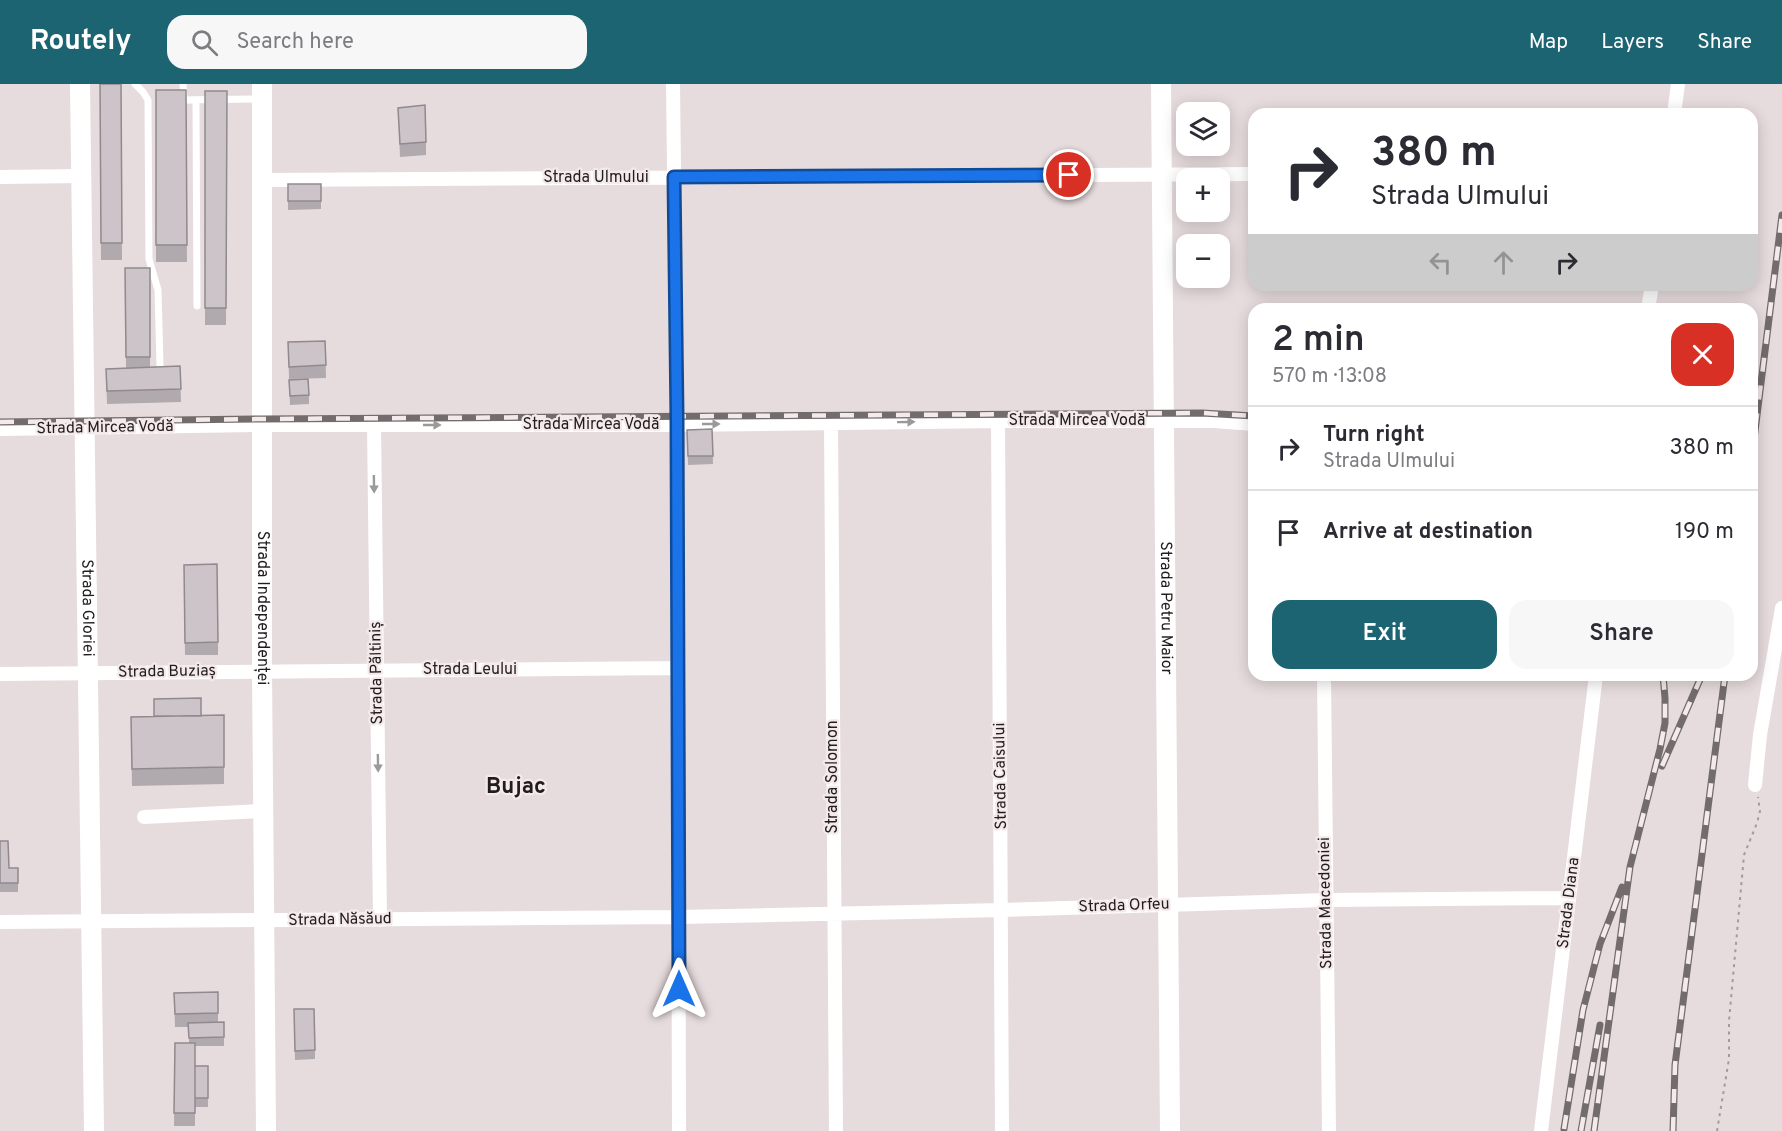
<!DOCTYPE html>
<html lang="en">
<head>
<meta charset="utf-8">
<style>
  body { margin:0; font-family:Overpass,sans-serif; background:#f7f7f7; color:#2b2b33; height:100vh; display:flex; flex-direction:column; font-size:22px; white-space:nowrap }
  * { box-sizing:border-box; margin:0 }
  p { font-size:20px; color:#7c7c81 }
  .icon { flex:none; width:33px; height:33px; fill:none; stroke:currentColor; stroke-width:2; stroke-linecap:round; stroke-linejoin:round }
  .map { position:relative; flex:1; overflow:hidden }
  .sheet { position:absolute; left:1248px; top:219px; width:510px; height:378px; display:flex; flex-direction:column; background:#fff; border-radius:18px; box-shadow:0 3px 15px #0003 }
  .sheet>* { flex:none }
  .hud { position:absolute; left:1248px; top:24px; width:510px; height:183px; border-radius:18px; box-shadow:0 3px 15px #0003; background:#fff; color:#2b2b33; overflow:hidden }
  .tools { position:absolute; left:1176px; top:18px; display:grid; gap:12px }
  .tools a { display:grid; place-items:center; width:54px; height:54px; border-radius:12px; background:#fff; box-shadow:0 3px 15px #0003; font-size:30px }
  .pin { position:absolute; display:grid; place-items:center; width:51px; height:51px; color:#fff; margin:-26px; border:3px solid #fff; border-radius:50%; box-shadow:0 2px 6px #0007 }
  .me { position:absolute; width:66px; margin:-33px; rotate:0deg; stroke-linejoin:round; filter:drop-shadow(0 0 4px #0008) }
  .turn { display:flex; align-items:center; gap:21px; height:126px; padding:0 24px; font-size:27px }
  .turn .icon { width:78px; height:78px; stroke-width:2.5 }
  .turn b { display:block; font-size:42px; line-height:51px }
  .lanes { display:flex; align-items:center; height:57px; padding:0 24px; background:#0003; justify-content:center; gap:30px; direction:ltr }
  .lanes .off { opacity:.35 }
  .round { display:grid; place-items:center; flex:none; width:63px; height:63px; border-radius:18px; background:#f7f7f7 }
  .summary { display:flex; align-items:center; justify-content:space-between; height:102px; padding:0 24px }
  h1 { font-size:36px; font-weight:600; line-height:45px }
  .action { display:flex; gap:12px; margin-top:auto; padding:12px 24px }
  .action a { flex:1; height:69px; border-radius:18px; background:#1d6473; color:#fff; font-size:24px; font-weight:600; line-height:69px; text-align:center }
  .action a+a { background:#f7f7f7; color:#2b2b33 }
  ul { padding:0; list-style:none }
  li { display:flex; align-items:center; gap:18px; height:84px; padding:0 24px; border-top:2px solid #e1e1e2 }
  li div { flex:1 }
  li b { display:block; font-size:22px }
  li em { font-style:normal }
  header { display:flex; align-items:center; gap:36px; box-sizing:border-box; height:84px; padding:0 30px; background:#1d6473; color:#fff }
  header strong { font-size:28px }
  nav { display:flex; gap:33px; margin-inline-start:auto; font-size:21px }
  .search { width:420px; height:54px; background:#f7f7f7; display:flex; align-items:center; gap:15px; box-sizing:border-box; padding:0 21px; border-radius:18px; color:#7c7c81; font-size:22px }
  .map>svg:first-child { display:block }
</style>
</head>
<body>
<header>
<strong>Routely</strong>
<div class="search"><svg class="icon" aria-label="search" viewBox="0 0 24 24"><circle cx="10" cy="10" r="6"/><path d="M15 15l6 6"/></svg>Search here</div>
<nav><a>Map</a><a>Layers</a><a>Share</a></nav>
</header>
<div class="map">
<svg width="1782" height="1047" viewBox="0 0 1782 1047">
  <rect width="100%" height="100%" fill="#e7dcdd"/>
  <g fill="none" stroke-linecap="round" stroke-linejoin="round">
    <path stroke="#a39a9b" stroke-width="2" stroke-dasharray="3 4.5" stroke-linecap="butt" d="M1717 1047 1729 975V937L1744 771 1757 739 1760 727 1758 713"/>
    <path stroke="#fff" stroke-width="7" d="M135 0 143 8 148 16 149 175 158 206 160 281
      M183 0 184 13
      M177 16 259 15
      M196 16 197 222"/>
    <path stroke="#fff" stroke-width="14" d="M673 0 677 333 679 1047
      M1674 30 1678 0
      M0 93 81 92
      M262 96 1254 90
      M1648 225 1652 201
      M998 337 1002 1047
      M831 339 836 1047
      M374 341 380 836
      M0 345 263 341H677L998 337H1214L1254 340
      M0 590 678 584
      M1324 591 1329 1047
      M1755 701 1760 651 1782 524
      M144 733 263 727
      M0 838 679 833 1002 826 1326 816 1569 814
      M1541 1047 1596 591"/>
    <g stroke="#fff" stroke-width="20">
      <path id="s1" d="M80 0 94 1047"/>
      <path id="s2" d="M262 0V587L266 1047"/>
      <path id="s3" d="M1161 0 1170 1047"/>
    </g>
    <defs>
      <path id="rail" d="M0 338 263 335 1202 329 1254 332
        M1752 371 1782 131
        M1662 682 1702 591
        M1564 1045 1583 926 1600 860 1622 803
        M1581 1047 1600 941
        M1594 1047 1630 783 1660 665 1665 639V614L1663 591
        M1673 1047 1675 981 1725 591"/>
    </defs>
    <use href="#rail" stroke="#736c6d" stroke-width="7"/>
    <use href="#rail" stroke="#f4e9eb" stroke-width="4.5" stroke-dasharray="14" stroke-linecap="butt"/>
  </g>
  <path fill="#b0a9ae" d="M100 0H121L122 176H101Z
    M156 6H186L187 178H156Z
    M205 7H227L226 241H205Z
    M398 24 426 58V71L400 73Z
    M288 100H321V125L288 126Z
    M125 184H150V283L180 282 181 318 107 320 106 285 126 284Z
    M325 257 326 294 289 295 288 258Z
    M289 296 309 311V320L290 321Z
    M712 345 713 380 688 381 687 346Z
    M184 481 218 558V571H185Z
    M201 632 224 683V700L132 702 131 633Z
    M0 757 9 784H18V808H0Z
    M218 908V938L224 953V962H195V990L208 991V1023H195V1042H174L175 959H189V943H175L174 909Z
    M294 925 315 966V975L295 976Z"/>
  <path fill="#cdc4ca" stroke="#90898d" stroke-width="1.5" d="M100 0H121L122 159H101Z
    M156 6H186L187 161H156Z
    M205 7H227L226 224H205Z
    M425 21 426 58 400 60 398 24Z
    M288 100H321V117H288Z
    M125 184H150V273H126Z
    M325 257 326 281 289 283 288 258Z
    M180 282 181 305 107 307 106 285Z
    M308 295 309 311 290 312 289 296Z
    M712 345 713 372H688L687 346Z
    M217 480 218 558 185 559 184 481Z
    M201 614V632H154V615Z
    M224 631V683L132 685 131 633Z
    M0 757H8L9 784H18V799H0Z
    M218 908V929L175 930 174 909Z
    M294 925H314L315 966 295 967Z
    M224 938V953L189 954 188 939Z
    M175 959H195V1029H174Z
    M195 982H208V1014H195Z"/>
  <defs><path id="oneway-solid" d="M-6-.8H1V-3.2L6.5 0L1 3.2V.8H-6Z" transform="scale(1.5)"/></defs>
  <g fill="#9b999a">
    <use href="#oneway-solid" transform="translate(906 338) rotate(-1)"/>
    <use href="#oneway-solid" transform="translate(711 340)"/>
    <use href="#oneway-solid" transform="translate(432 341)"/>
    <use href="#oneway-solid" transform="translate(374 400) rotate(89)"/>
    <use href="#oneway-solid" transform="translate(378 679) rotate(89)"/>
  </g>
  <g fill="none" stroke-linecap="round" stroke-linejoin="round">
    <defs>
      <path id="route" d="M679 905 677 333 674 93 1069 91"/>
    </defs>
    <use href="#route" stroke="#114b97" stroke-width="15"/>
    <use href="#route" stroke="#1a73e8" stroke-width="10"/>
  </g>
  <g text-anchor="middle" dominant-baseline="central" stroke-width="4.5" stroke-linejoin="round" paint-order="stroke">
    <g font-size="16" fill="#211d1e" stroke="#f4e9eb">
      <text x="596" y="94">Strada Ulmului</text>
      <text x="1077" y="337">Strada Mircea Vodă</text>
      <text x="591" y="341">Strada Mircea Vodă</text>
      <text transform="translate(105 344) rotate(-1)">Strada Mircea Vodă</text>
      <text stroke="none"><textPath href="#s1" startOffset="524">Strada Gloriei</textPath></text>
      <text stroke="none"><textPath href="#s2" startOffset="524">Strada Independenței</textPath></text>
      <text stroke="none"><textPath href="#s3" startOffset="524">Strada Petru Maior</textPath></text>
      <text x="470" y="586">Strada Leului</text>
      <text transform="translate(167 588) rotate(-1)">Strada Buziaș</text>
      <text transform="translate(377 589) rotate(-91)">Strada Păltiniș</text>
      <text transform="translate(1001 692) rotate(-91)">Strada Caisului</text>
      <text transform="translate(833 693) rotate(-90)">Strada Solomon</text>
      <text transform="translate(1326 819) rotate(-91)">Strada Macedoniei</text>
      <text transform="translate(1569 819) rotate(-83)">Strada Diana</text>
      <text transform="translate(1124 822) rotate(-2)">Strada Orfeu</text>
      <text transform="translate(340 836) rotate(-1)">Strada Năsăud</text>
    </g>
    <g font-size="22" font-weight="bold" fill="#211d1e" stroke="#f4e9eb">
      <text x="516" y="703">Bujac</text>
    </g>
  </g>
</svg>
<div class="tools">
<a><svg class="icon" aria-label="layers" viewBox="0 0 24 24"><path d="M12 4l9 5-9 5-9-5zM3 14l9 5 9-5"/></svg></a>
<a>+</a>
<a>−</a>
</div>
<div class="pin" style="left:1069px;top:91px;background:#d93025"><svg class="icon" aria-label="arrive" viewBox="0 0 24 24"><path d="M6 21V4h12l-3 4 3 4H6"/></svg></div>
<svg class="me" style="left:679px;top:905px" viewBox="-20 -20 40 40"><path d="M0-17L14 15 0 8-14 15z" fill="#1a73e8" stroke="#fff" stroke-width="4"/></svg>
<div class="hud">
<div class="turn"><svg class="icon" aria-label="right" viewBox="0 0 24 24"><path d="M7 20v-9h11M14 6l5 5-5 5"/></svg><div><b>380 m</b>Strada Ulmului</div></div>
<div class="lanes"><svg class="icon off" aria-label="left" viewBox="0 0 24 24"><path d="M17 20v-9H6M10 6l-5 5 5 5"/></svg><svg class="icon off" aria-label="ahead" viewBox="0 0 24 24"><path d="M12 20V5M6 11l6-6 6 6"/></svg><svg class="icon" aria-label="right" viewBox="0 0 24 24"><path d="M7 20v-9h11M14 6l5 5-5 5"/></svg></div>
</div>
<section class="sheet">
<div class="summary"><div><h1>2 min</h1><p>570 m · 13:08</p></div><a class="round" style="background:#d93025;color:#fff"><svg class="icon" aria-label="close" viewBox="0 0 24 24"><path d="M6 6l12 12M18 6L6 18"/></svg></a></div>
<ul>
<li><svg class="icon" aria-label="right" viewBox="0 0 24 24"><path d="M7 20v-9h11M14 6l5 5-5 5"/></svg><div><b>Turn right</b><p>Strada Ulmului</p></div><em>380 m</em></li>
<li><svg class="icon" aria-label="arrive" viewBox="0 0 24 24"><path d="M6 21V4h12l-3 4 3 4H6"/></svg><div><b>Arrive at destination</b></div><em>190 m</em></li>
</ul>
<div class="action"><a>Exit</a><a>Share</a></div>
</section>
</div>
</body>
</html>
